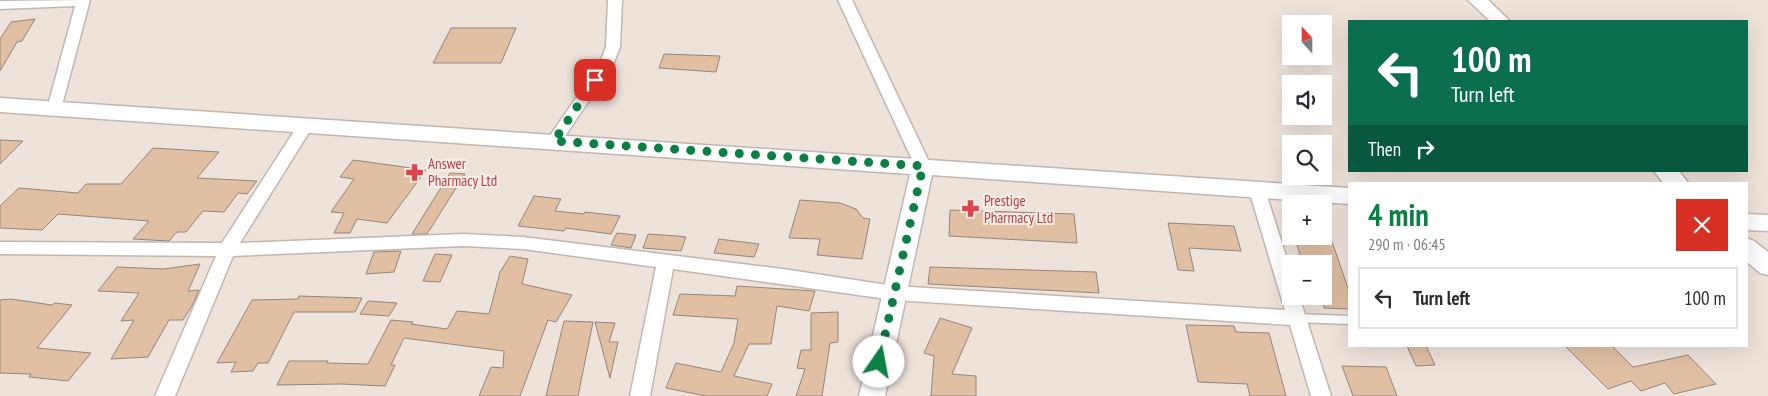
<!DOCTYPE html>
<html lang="en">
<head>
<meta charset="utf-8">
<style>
  body { margin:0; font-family:"PT Sans Narrow",sans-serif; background:#f7f7f7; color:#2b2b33; height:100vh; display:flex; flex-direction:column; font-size:19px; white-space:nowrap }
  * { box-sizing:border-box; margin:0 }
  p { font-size:16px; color:#7c7c81 }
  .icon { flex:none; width:28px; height:28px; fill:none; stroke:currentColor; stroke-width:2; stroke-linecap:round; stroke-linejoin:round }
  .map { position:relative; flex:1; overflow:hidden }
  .side { position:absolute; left:1348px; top:182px; width:400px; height:165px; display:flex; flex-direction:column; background:#fff; border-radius:0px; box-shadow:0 5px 20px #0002 }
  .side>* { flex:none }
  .hud { position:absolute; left:1348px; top:20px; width:400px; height:152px; border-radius:0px; box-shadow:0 5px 20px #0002; background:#0b6e4f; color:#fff; overflow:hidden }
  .needle { width:32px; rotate:339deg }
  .controls { position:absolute; left:1282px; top:15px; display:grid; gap:10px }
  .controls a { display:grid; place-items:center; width:50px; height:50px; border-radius:0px; background:#fff; box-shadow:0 5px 20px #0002; font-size:25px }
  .pin { position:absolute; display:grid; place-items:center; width:42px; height:42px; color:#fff; margin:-21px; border-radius:10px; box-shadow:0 2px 8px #0006 }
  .me { position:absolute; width:55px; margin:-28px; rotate:12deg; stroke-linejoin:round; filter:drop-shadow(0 0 4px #0008) }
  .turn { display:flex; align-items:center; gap:18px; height:105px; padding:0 20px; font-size:22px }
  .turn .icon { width:65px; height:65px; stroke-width:2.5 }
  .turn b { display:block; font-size:35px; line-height:42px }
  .then { display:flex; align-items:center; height:48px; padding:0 20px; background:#0003; gap:10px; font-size:19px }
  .round { display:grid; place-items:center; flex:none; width:52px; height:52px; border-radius:0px; background:#f7f7f7 }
  .head { display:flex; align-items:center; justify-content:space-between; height:85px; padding:0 20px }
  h1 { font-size:30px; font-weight:700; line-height:38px; color:#0b8043 }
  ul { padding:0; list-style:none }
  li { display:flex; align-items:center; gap:15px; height:62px; margin:0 10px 8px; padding:0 10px; border:2px solid #e1e1e2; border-radius:0px }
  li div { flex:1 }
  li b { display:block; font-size:19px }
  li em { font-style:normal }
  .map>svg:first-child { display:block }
</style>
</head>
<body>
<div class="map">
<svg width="1768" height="396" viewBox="0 0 1768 396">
  <rect width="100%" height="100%" fill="#eee3db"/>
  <path fill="#e1bfa3" stroke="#918780" d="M35 19 22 41 17 42 0 71V39L11 22Z
    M451 28H516L501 63H433Z
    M664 54 720 56 716 72 659 68Z
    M0 140 23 141 0 164Z
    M153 148 219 152 197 178 257 181 247 194 238 193 224 212 203 211 186 232H177L169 241 133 239 149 221 58 214 42 230 0 228V206L19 188 78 193 86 184H121Z
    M353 160 426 170 387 223 357 219 350 233H334L344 213 331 212 354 179 340 177Z
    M450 173 465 174 427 234H412Z
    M534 196 561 199 555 211 584 214 585 212 620 216 611 234 566 228 564 231 518 226Z
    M800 200 840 203 856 209 863 218 870 219 862 259 817 255 820 239 789 238Z
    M950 210 1074 214 1077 243 949 236Z
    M1168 223 1234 226 1241 251 1189 248 1194 271 1178 270Z
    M617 233 636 235 631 248 611 245Z
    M648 234 677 236 686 237 681 251 643 248Z
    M1294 236H1330L1349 291V309L1324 308V264H1303Z
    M719 239 759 244 754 257 714 253Z
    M401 251 394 272 366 274 374 252Z
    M435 254 452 255 440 282 423 281Z
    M510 256 528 259 522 284 572 295 556 322 548 320 520 396H479L491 367 503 368 504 351 404 338 391 365H395L385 386 341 384 277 385 289 361H328L327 363 368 364 391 320 413 322 411 324 447 329 457 311 489 314 500 272Z
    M200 264 188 291 199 290 193 304 183 320H169L148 357 111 359 134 320 121 321 139 293 98 291 117 267 164 269Z
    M930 267 1096 272 1099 293 928 284Z
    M737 286 815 291 809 311 777 306 771 344H749L734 376 772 384 767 396H706L666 388 676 363 721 372 734 343 738 319 673 315 680 294 735 296Z
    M299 296 362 298 355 312H294L268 363H258L253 371 231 372 236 362 217 363 252 300 298 299Z
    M11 299 52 305 55 303 72 305 37 348 91 353 68 381 29 377 31 374 0 373V300Z
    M368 301 397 303 389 316 360 314Z
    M838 312V342L830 343 822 396H796L805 369 797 368 801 350H811V313Z
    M940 318 972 328 952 374 976 376V396H931L934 356 924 353Z
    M564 321 593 322 578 396H546Z
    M595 322 615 323 609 342H618L610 378Z
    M1186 325 1234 326 1236 332 1269 333 1286 396H1250L1247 384 1198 382Z
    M1407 346H1426L1435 365 1416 366Z
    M1565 346H1612L1633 367 1688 355 1716 384 1674 394 1665 383 1641 391 1631 381 1608 389Z
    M1342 366 1386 367 1397 396H1353Z"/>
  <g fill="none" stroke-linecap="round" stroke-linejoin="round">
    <defs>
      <path id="lane" d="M1296 318 1349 320"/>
      <path id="street" d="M90 0 61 109 59 112H49L47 109 75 6 0 9V1Z
        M608 0H622L620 47 613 65 559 145H549L546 141 549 137 599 65 606 47Z
        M838 0H852L931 166 929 170H917L915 166Z
        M305 121 313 126 240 243 463 234 523 237 783 269 894 286 1285 310 1249 190 1251 186H1263L1265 190 1291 272V296H1299L1331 396H1311L1290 325 894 300 673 269 650 396H630L656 267 523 249 463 246 233 256 175 396H155L216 256 0 254V242L222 243 300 122Z"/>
      <path id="secondary" d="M1468 0H1488L1510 21H1490Z
        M0 98 1349 188V204L932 175 885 396H859L910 174 0 112Z
        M1654 171H1679L1689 184H1664Z
        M1746 214 1768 215V231L1746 230Z
        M1746 238 1754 241 1768 252V275L1760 273 1746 261Z"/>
    </defs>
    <use href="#lane" stroke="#c1b7af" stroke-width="11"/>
    <use href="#street" stroke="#c1b7af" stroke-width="3"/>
    <use href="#secondary" stroke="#c1b7af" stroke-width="3"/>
    <use href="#lane" stroke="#fff" stroke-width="8"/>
    <use href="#street" fill="#fff" fill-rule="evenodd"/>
    <use href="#secondary" fill="#fff" fill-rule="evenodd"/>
  </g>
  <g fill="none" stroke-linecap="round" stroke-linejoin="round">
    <path stroke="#0b8043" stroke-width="9" stroke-dasharray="0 16.2" d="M595 80 554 141 923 166 879 362"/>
  </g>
  <defs>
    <symbol id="pharmacy-bare" viewBox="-9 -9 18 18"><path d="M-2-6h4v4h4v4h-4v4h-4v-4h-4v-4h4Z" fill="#e0444e" stroke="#fbf0e8" stroke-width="2.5" paint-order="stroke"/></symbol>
  </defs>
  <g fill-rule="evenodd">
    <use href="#pharmacy-bare" x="402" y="160" width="25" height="25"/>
    <use href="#pharmacy-bare" x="958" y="196" width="25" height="25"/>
  </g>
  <g text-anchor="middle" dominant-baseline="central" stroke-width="4" stroke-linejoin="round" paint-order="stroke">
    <g font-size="15" fill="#be3a42" stroke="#fbf0e8" text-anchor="start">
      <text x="428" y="163">Answer<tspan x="428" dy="17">Pharmacy Ltd</tspan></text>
      <text x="984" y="200">Prestige<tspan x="984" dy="17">Pharmacy Ltd</tspan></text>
    </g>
  </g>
</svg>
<div class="controls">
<a><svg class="needle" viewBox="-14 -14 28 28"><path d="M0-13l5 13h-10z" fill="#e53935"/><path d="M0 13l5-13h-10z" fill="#7c7c81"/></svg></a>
<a><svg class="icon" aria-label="sound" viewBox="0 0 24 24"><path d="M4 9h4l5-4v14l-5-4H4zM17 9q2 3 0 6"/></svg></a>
<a><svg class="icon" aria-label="search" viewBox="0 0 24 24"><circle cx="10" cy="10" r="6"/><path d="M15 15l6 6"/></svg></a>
<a>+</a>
<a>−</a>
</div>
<div class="pin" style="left:595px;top:80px;background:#d93025"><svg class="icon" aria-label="arrive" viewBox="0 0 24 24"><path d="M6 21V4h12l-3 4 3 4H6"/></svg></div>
<svg class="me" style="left:879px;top:362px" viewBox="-20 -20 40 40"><circle r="19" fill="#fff"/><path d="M0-13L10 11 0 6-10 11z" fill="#0b8043"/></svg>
<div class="hud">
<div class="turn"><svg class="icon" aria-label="left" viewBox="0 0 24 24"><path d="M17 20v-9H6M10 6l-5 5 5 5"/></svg><div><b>100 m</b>Turn left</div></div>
<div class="then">Then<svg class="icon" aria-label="right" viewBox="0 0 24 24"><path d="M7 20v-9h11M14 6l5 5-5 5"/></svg></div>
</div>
<section class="side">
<div class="head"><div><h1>4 min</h1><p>290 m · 06:45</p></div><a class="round" style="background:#d93025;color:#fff"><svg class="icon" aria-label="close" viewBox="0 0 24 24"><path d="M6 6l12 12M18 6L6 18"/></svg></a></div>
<ul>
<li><svg class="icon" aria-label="left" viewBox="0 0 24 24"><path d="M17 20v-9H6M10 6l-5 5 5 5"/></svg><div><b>Turn left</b></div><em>100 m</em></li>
</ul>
</section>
</div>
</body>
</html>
